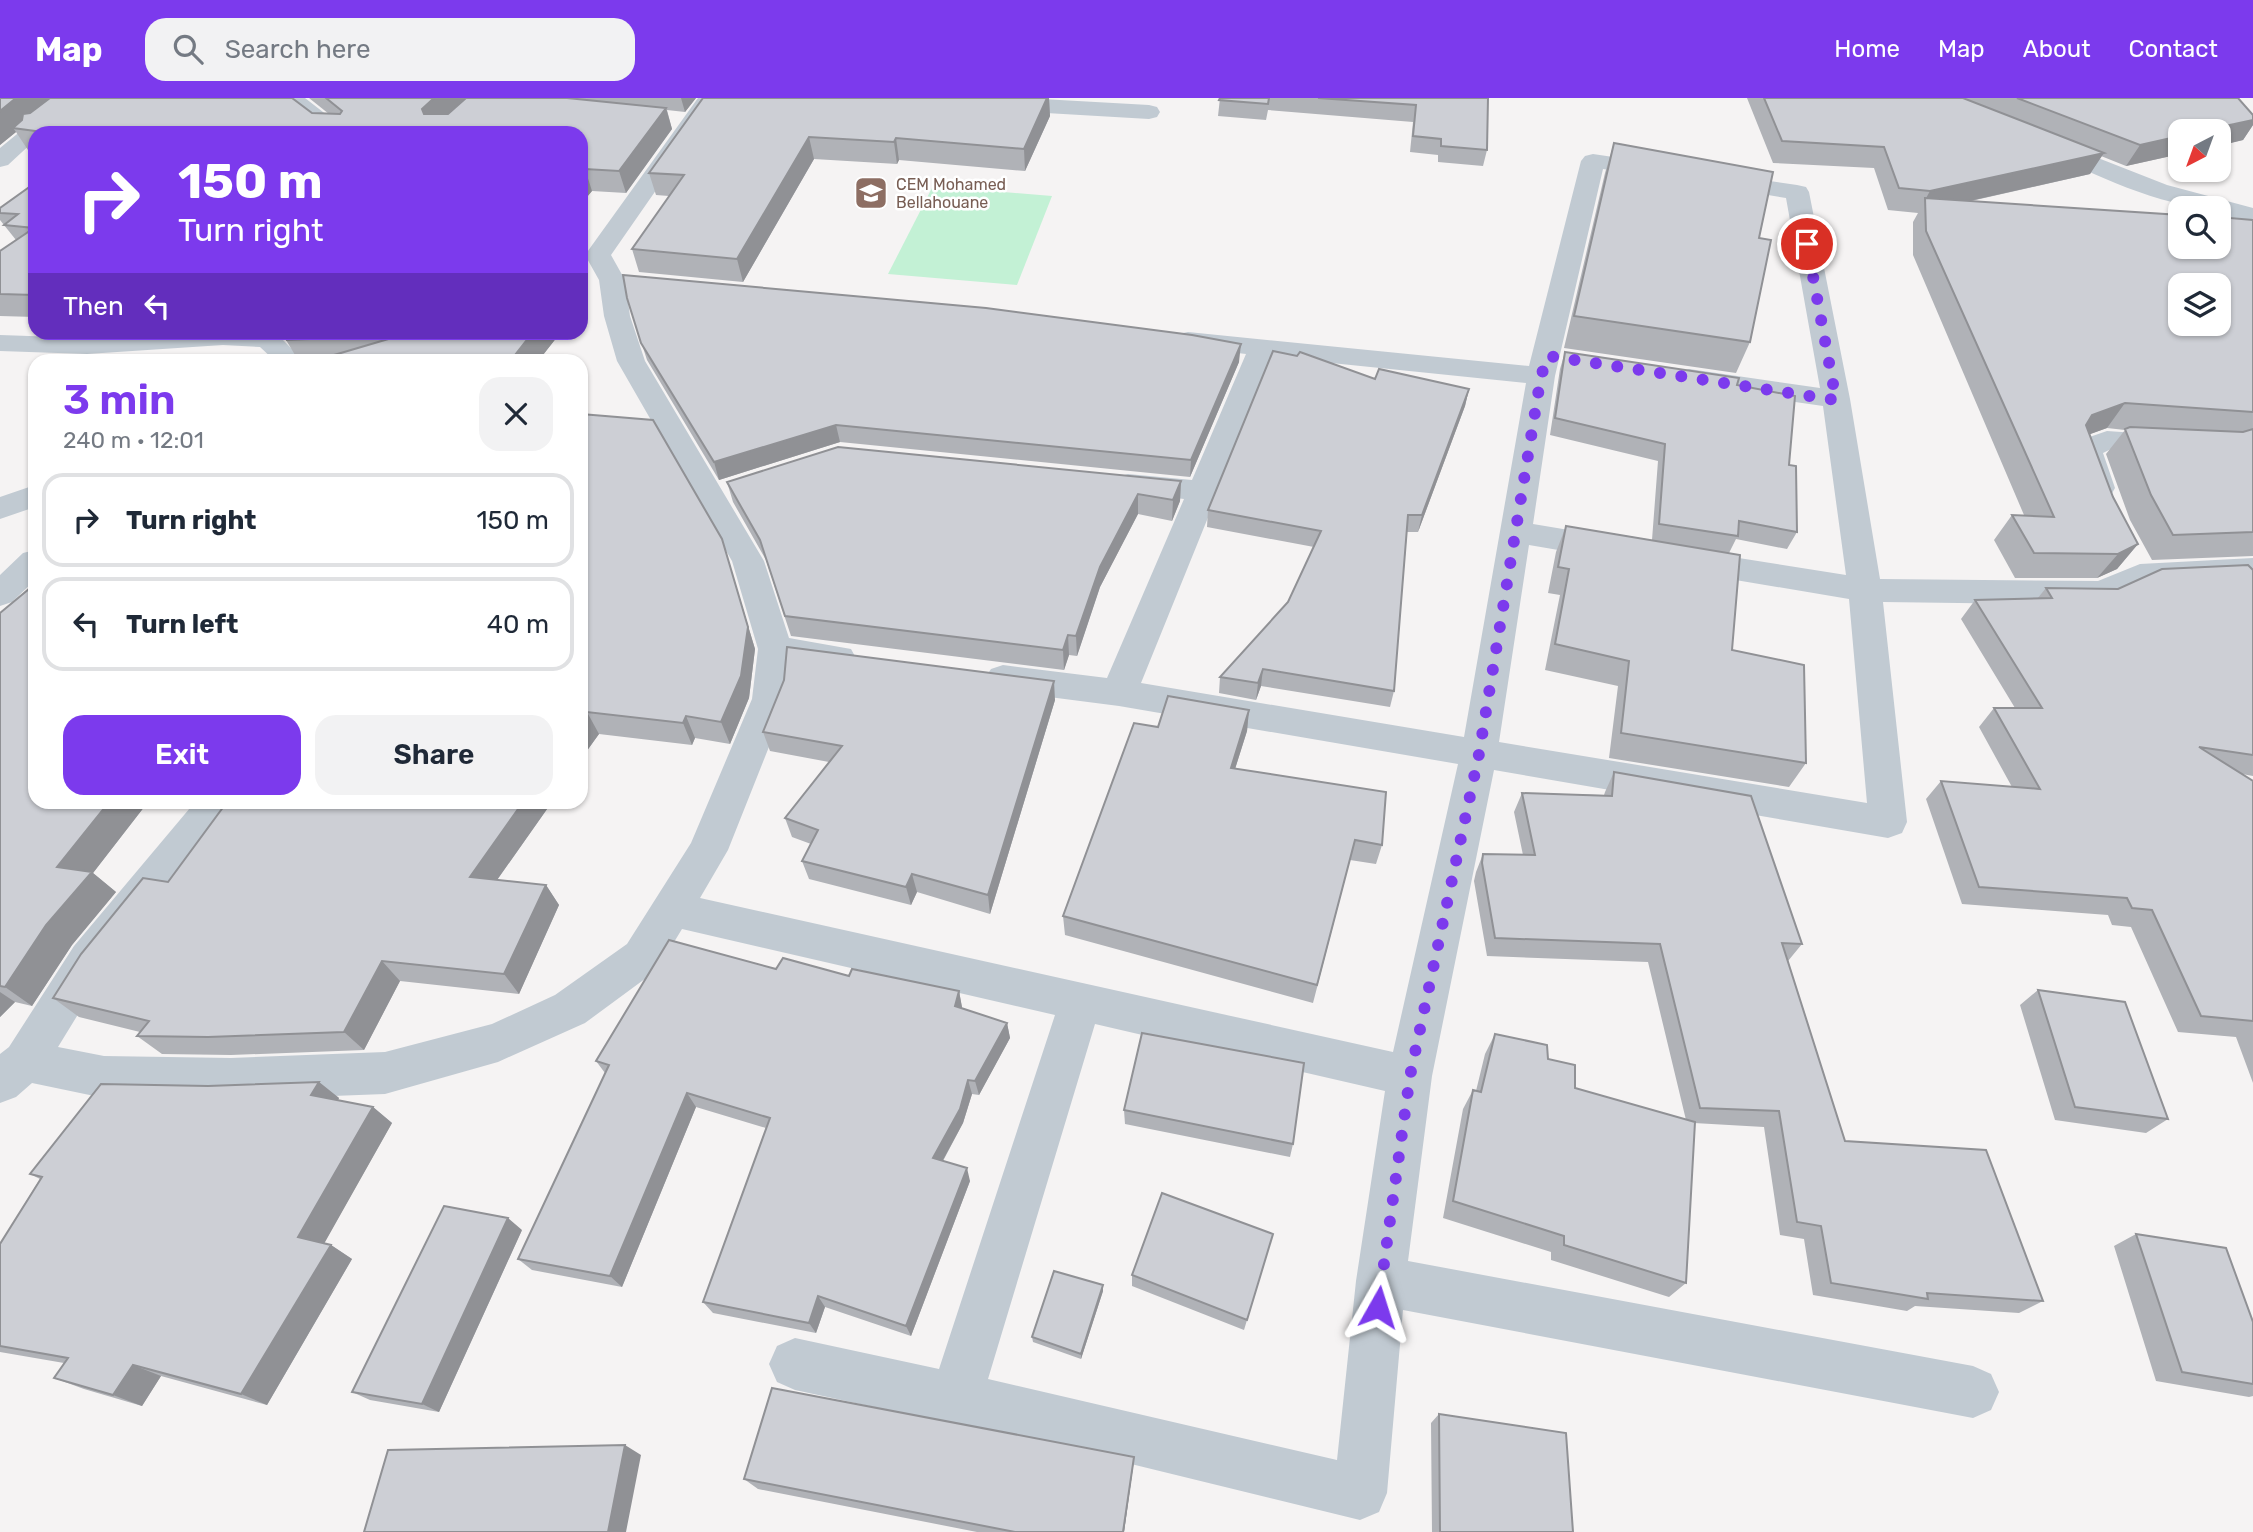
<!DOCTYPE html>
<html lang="en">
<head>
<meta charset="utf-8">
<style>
  body { margin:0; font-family:Rubik,sans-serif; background:#f2f2f3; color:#1f2937; height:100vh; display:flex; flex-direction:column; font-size:26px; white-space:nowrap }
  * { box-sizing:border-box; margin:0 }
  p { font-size:23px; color:#747a83 }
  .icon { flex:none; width:38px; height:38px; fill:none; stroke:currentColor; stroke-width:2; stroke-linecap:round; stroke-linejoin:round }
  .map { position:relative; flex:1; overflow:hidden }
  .sheet { position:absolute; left:28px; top:256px; width:560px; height:455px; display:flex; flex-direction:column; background:#fff; border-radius:21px; box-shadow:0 2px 5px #0004 }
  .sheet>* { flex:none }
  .guide { position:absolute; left:28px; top:28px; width:560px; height:214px; border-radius:21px; box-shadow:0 2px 5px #0004; background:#7c3aed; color:#fff; overflow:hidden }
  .needle { width:46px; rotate:221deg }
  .fabs { position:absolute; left:2168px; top:21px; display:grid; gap:14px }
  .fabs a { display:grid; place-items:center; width:63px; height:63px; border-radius:14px; background:#fff; box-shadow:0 2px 5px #0004; font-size:35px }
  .pin { position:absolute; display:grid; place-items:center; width:60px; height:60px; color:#fff; margin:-30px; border:4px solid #fff; border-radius:50%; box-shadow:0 2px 7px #0007 }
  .me { position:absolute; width:77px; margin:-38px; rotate:6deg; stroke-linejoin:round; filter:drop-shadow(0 0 5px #0008) }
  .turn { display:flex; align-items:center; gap:24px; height:147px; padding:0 35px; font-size:32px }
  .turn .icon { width:91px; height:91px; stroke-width:2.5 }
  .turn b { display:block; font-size:49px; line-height:60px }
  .then { display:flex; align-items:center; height:66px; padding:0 35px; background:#0003; gap:14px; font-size:26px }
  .round { display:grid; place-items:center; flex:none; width:74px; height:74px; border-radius:21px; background:#f2f2f3 }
  .overview { display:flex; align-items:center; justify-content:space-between; height:119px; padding:0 35px }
  h1 { font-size:42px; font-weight:600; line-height:52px; color:#7c3aed }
  .button { display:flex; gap:14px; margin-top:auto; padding:14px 35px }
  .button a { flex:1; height:80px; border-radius:21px; background:#7c3aed; color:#fff; font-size:28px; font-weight:600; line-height:80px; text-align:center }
  .button a+a { background:#f2f2f3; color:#1f2937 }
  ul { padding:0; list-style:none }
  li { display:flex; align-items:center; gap:21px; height:94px; margin:0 14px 10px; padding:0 21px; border:4px solid #e0e1e3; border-radius:21px }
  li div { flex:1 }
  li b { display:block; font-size:26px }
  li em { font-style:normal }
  header { display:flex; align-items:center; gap:42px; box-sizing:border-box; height:98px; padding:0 35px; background:#7c3aed; color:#fff }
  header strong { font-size:33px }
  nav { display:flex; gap:38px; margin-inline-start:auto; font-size:24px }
  .search { width:490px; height:63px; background:#f2f2f3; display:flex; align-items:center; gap:18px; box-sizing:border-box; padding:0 24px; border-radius:21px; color:#747a83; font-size:26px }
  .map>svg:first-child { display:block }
</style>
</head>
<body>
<header>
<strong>Map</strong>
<div class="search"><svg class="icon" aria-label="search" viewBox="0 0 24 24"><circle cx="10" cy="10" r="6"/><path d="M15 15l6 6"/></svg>Search here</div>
<nav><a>Home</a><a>Map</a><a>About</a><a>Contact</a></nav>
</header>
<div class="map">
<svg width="2253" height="1434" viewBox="0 0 2253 1434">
  <rect width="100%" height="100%" fill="#f5f3f3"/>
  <path fill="#c3f1d5" d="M933 88 1052 98 1017 187 888 176Z"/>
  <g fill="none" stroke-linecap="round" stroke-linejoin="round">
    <path fill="#c1cad2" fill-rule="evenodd" d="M61 0H86L43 35H35V42L8 67 0 69V50Z
      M280 0H305L350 35H324Z
      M698 0H720L611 157 625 182 630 218 645 263 764 463 789 540 851 551 856 560 851 569 839 573 791 566 788 601 728 752 700 800 1393 954 1458 666 1119 608 1003 593 991 589 985 580 991 571 1003 567 1107 580 1184 401 1117 393 1113 386 1117 379 1128 376 1192 382 1246 256 1178 248 1174 242 1178 236 1188 234 1529 268 1581 63 1585 58 1593 56 1660 66 1668 68 1672 73 1668 78 1660 80 1603 71 1555 278 1533 426 1611 439 1622 442 1627 450 1622 458 1611 461 1529 447 1499 644 1867 705 1849 501 1688 474 1676 471 1672 463 1676 455 1688 452 1846 477 1823 308 1689 289 1679 286 1675 280 1679 274 1689 271 1820 290 1786 100 1708 87 1704 82 1708 77 1716 75 1797 87 1806 89 1809 94 1850 301 1880 481 2098 483 2140 466 2253 460V482L2145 488 2102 507 1883 504 1907 724 1902 735 1888 740 1494 672 1432 978 1408 1163 1973 1268 1991 1276 1999 1294 1991 1312 1973 1320 1403 1212 1387 1395 1379 1414 1360 1422 1078 1353 795 1292 777 1284 769 1266 777 1248 795 1240 939 1271 1055 917 682 831 657 872 585 925 498 964 385 996 231 1002 104 1000 32 985 16 999 0 1005V956L9 949 74 848 195 704H236L231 715 104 874 58 949 104 958 231 960 385 954 492 926 555 897 627 846 691 745 752 601 758 551 732 463 617 263 604 218 599 182 585 157ZM1273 259 1526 285 1464 639 1141 585ZM1095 926 1385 993 1356 1183 1337 1362 988 1281Z
      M900 0H1024L1149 7 1157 9 1160 14 1157 19 1149 21 911 7 903 5Z
      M2047 40 2167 87 2253 110V124L2219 117V110C2157 110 2096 75 2039 52L2035 47 2039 42Z
      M166 234H275L303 262H274L260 249 223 247 87 256 0 253V237L87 240Z
      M2107 333 2179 338 2183 345 2179 352 2168 354 2111 351 2103 355 2115 390 2111 397 2100 400 2089 397 2071 351 2075 344Z
      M35 387V409L0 421V399Z
      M35 452V482L12 504 0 508V477L23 455Z"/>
  </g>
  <path fill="#b0b2b7" d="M0 0 329 16 309 0H696L685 14 667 12 672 31 626 95 592 93 581 106V35H35V53L28 52 16 34 0 47Z
    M703 0H1049L1050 18 1025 73 899 62 897 66 814 61 743 184 639 174 632 151 669 98 656 97 649 75Z
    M1220 0H1488L1487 52 1483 68 1438 64V57L1410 54 1413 24 1268 12 1266 22 1218 18Z
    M1747 0H2238L2253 17V27L2243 42 2126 68 2101 58 2090 76 1971 103 2253 122V458L2152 462 2130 422 2106 356 2125 332 2107 330 2090 336 2113 399 2138 446 2117 471 2097 480H2015L1994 442 2012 417H2024L1913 157V124L1918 115 1888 112 1874 70 1773 65Z
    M1614 45 1759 140 1750 244 1736 275 1564 250 1605 75Z
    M35 85V219L0 218V153L16 142 0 122V110Z
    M627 200 1239 264 1190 379 840 344 719 382 647 262Z
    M296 234H561L539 262H298L286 242 292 241Z
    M1565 254 1737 287 1789 367 1797 434 1787 451 1736 441 1729 455 1732 552 1806 665 1789 689 1609 660 1618 588 1545 572 1560 497 1548 495 1556 454 1566 428 1652 442 1658 363 1550 337 1560 271Z
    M1375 281 1469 291 1465 308 1418 434H1407L1394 593 1390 609 1261 588 1256 602 1219 595 1220 579 1288 504 1314 449 1207 429 1208 412Z
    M581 316 722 441 755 551 749 600 730 646 695 640 692 647 599 636 581 661Z
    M1181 383 1180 403 1172 423 1138 416 1100 489 1077 558 1069 557 1064 572 791 538 766 462 733 404 727 384Z
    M2253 472V678L2242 676 2253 683V985L2236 939 2178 934 2131 829 2112 827 2108 817 1962 806 1926 701 1941 683 2012 689 1979 629 1994 610H2015L1961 521 1975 502 2037 501 2046 490 2118 491Z
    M0 515 35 704H148L93 775 116 794 72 847 32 908 15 904 0 919Z
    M1055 602 990 816 917 794 911 807 809 781 802 763 811 746 792 739 785 720 829 664 770 653 763 634Z
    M1249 612 1247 633 1235 671 1382 747 1376 766 1350 762 1313 905 1065 837 1063 818 1158 629Z
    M1614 674 1802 846 1788 863 1845 1043 2043 1203 2019 1215 1915 1208 1907 1213 1813 1197 1804 1141 1780 1137 1764 1029 1694 1025 1686 1185 1669 1199 1551 1162V1154L1443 1120 1463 1011 1473 992 1476 993 1485 956 1495 936 1548 961 1575 990 1686 1022 1648 864 1487 858 1474 783 1476 774 1483 756 1523 757 1514 714 1522 695 1604 697 1605 694Z
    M227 704H552L497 782 546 787 559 807 519 896 400 883 364 952 231 957 162 956 137 938 140 934 79 919 53 900 168 784Z
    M776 871 849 878 959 893 962 910 1007 925 1010 940 979 997 972 996 963 1025 943 1063 970 1083 911 1238 825 1209 816 1235 713 1215 703 1204 766 1030 696 1009 622 1189 532 1172 518 1161 605 975 596 963Z
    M2038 892 2168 1021 2146 1035 2055 1022 2020 907Z
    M319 984 339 1000 338 1002 373 1009 392 1025 324 1145 331 1147 352 1161 267 1307 161 1278 142 1308 84 1291 54 1280 64 1265 0 1254V1146L40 1081 30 1076 208 988Z
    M1124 1012 1293 1046 1290 1059 1125 1026Z
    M522 1132 439 1314 370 1302 352 1294Z
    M1273 1136 1244 1232 1132 1188V1177Z
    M2136 1136 2253 1224V1298L2249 1299 2156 1283 2114 1148Z
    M1103 1187V1193L1081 1261 1033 1244 1032 1239Z
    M1439 1316 1573 1434H1432L1431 1325Z
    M1134 1359 1133 1369 1124 1434H977L758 1391 744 1381Z"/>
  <path fill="#909195" d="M16 0H57L13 30 16 34 0 47V13Z
    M434 0H466L431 33 422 11Z
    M681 0H696L685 14Z
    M1047 0H1049L1050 18 1025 73 1024 51Z
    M666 10 672 31 626 95 619 73Z
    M2253 22V27L2243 42 2219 48V33H2202Z
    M2180 38V56L2126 68 2140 47Z
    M809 39 814 61 743 184 737 161Z
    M896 40 899 62 897 66 894 44Z
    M2104 55 2090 76 1925 113V102L1930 93Z
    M585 71 592 93 581 106V75Z
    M533 234H561L539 262H511Z
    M1241 246 1239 264 1190 379 1191 362Z
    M1469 291 1465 308 1418 434 1422 417Z
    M2125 305 2107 330 2074 342 2092 317Z
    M836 327 840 344 719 382 714 364Z
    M1181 383 1180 403 1172 423 1173 402Z
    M1138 396V416L1100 489 1077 558 1076 538 1100 469Z
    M722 441 755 551 749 600 730 646 721 624Z
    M2138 446 2117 471 2097 480 2118 456Z
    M1068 537 1069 557 1064 572 1063 552Z
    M1263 571 1261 588 1256 602 1258 585Z
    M1054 583 1055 602 990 816 988 797Z
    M1249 612 1247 633 1229 690 1231 670Z
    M587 614 599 636 581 661V623Z
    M686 618 695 640 692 647 683 625Z
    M109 704H148L93 775 116 794 72 847 32 908 5 889 57 769Z
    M523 704H552L485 799 470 779Z
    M912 776 917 794 911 807 906 789Z
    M546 787 559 807 519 896 504 876Z
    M382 863 400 883 364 952 344 934Z
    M959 893 962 909 958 923 955 908Z
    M0 894 15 904 0 919Z
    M1007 925 1010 940 979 997 975 983Z
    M968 982 972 996 963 1025 937 1073 933 1060Z
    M319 984 339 1000 332 1014 311 997Z
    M687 995 696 1009 622 1189 610 1178Z
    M373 1009 392 1025 320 1153 298 1139Z
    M967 1070 970 1083 911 1238 906 1228Z
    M508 1120 522 1132 439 1314 422 1306Z
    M331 1147 352 1161 267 1307 241 1296Z
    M1103 1187V1193L1081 1261V1256Z
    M818 1198 825 1209 816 1235 809 1225Z
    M133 1267 161 1278 142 1308 113 1297Z
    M625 1347 641 1357 626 1434H608Z
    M1134 1359 1133 1369 1124 1434H1123Z"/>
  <path fill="#cdcfd5" stroke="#909195" stroke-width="2" fill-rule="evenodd" d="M0 0H16L0 13Z
    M50 0H292L312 15 340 16 342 13 326 0H434L422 11 424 16H448L466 0H567L666 10 619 73 585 71 581 75V35H50L13 30 22 22 23 16 30 15Z
    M703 0H1047L1024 51 896 40 894 44 809 39 737 161 632 151 684 77 649 75Z
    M1220 0H1269L1268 6 1219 2Z
    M1318 0H1488L1487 52 1441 48V41L1413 38 1416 7Z
    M1764 0H1963L2104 55 1930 93 1899 90 1884 49 1782 43Z
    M2017 0H2238L2253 17V22L2202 33H2180V38L2140 47Z
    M1614 45 1773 74 1759 140 1771 142 1750 244 1574 218Z
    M35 85V197L0 196V153L34 130 4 127 18 116 0 115V110Z
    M1925 100 2180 117V149H2219V119L2253 122V314L2125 305 2092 317 2086 327 2113 399 2138 446 2118 456 2034 455 2012 417 2054 419 1926 133ZM2180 187H2219V226H2180Z
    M623 177 986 210 1192 237 1241 246 1191 362 836 327 714 364 641 245 627 200Z
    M296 234H533L511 262H317L402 237 286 242 292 241Z
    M1273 253 1297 258 1300 254 1375 281 1379 271 1469 291 1422 417H1408L1394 593 1263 571 1258 585 1220 579 1288 504 1321 433 1208 412Z
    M1565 254 1739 280 1737 287 1795 298 1789 367 1796 368 1797 434 1739 423 1738 438 1659 426 1665 346 1555 320Z
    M581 316 653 322 722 441 748 529 741 578 721 624 686 618 683 625 587 614 581 623Z
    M2130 329 2243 334 2253 331V434L2173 437 2151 397 2125 331Z
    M838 349 1181 383 1173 402 1138 396 1100 469 1076 538 1068 537 1063 552 785 518 760 442 727 384Z
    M1566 428 1740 457 1732 552 1804 567 1806 665 1621 635 1629 563 1555 546 1569 471 1558 469Z
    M2248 467 2253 472V657L2199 649 2253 683V923L2201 918 2152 812 2132 810 2127 800 1979 789 1941 683 2040 691 1994 610H2042L1975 502 2052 500 2046 490 2118 491 2162 471Z
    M35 486V704H109L57 769 92 774 46 827 5 889 0 888V515Z
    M787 549 1054 583 988 797 912 776 906 789 802 763 818 732 785 720 842 648 763 634 784 582Z
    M1168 598 1249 612 1231 670 1386 694 1382 747 1355 742 1317 887 1063 818 1134 625 1158 629Z
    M1614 674 1751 698 1802 846 1782 845 1845 1043 1986 1052 2043 1203 1927 1195 1928 1201 1831 1185 1821 1128 1797 1124 1779 1013 1700 1010 1660 846 1495 840 1482 765 1483 756 1535 757 1522 695 1612 698Z
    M227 704H523L470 779 546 787 504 876 382 863 344 934 208 939 137 938 149 923 53 900 81 856 143 780 168 784Z
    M669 842 776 871 783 860 849 878 852 871 959 893 955 908 1007 925 975 983 968 982 960 1011 933 1060 967 1070 906 1228 818 1198 809 1225 703 1204 770 1020 687 995 610 1178 518 1161 609 967 596 963Z
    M2038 892 2125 904 2168 1021 2075 1009Z
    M1142 935 1304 965 1293 1046 1124 1012Z
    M1495 936 1547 947 1548 961 1575 967V990L1695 1024 1686 1185 1564 1147V1138L1453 1103 1473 992 1481 994Z
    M319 984 311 997 373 1009 298 1139 331 1147 241 1296 133 1267 113 1297 54 1280 68 1260 0 1248V1146L42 1079 30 1076 101 986 208 988Z
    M1162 1095 1273 1136 1247 1222 1132 1177Z
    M444 1108 508 1120 422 1306 352 1294Z
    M2136 1136 2226 1150 2253 1224V1286L2182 1274Z
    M1054 1173 1103 1187 1081 1256 1032 1239Z
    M772 1290 1134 1359 1123 1434H1015L744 1381Z
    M1439 1316 1566 1335 1573 1434H1440Z
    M625 1347 608 1434H364L388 1352Z"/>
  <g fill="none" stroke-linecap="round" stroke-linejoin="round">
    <path stroke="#7c3aed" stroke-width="12" stroke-dasharray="0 21.6" d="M1378 1209 1410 978 1479 656 1541 278 1548 258 1836 302 1807 146"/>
  </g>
  <defs>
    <symbol id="school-square" viewBox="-11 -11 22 22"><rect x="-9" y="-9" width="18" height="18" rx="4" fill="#8d6e63" stroke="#fff"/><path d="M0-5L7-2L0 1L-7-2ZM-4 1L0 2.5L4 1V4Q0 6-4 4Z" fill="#fff"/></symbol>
  </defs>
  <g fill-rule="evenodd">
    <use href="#school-square" x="852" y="76" width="38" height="38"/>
  </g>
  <g text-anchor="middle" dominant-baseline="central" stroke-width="5" stroke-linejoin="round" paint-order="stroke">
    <g font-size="16" fill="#785e54" stroke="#fff" text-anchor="start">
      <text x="896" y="86">CEM Mohamed<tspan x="896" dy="18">Bellahouane</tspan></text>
    </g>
  </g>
</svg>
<div class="fabs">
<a><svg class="needle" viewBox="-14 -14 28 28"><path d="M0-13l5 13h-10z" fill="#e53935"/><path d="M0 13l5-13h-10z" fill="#747a83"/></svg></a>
<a><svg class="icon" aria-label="search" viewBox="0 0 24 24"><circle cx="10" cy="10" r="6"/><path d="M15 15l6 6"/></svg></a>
<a><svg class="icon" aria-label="layers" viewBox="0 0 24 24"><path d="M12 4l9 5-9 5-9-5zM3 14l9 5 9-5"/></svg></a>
</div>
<div class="pin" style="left:1807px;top:146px;background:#d93025"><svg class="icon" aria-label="arrive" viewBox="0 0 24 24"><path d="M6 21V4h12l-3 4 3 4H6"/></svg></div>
<svg class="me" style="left:1378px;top:1209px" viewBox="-20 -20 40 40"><path d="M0-17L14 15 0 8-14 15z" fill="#7c3aed" stroke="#fff" stroke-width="4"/></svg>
<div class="guide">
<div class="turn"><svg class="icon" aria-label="right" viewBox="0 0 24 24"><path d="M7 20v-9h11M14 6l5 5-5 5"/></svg><div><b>150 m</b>Turn right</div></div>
<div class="then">Then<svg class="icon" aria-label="left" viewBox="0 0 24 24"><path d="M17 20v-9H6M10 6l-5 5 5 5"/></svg></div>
</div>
<section class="sheet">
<div class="overview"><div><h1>3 min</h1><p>240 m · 12:01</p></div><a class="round"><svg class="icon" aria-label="close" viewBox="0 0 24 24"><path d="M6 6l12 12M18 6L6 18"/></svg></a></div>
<ul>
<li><svg class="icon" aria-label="right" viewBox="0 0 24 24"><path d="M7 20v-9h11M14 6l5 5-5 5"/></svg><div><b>Turn right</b></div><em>150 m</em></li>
<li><svg class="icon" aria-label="left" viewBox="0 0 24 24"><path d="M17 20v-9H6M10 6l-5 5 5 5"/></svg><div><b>Turn left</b></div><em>40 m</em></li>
</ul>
<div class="button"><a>Exit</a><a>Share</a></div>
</section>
</div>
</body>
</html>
